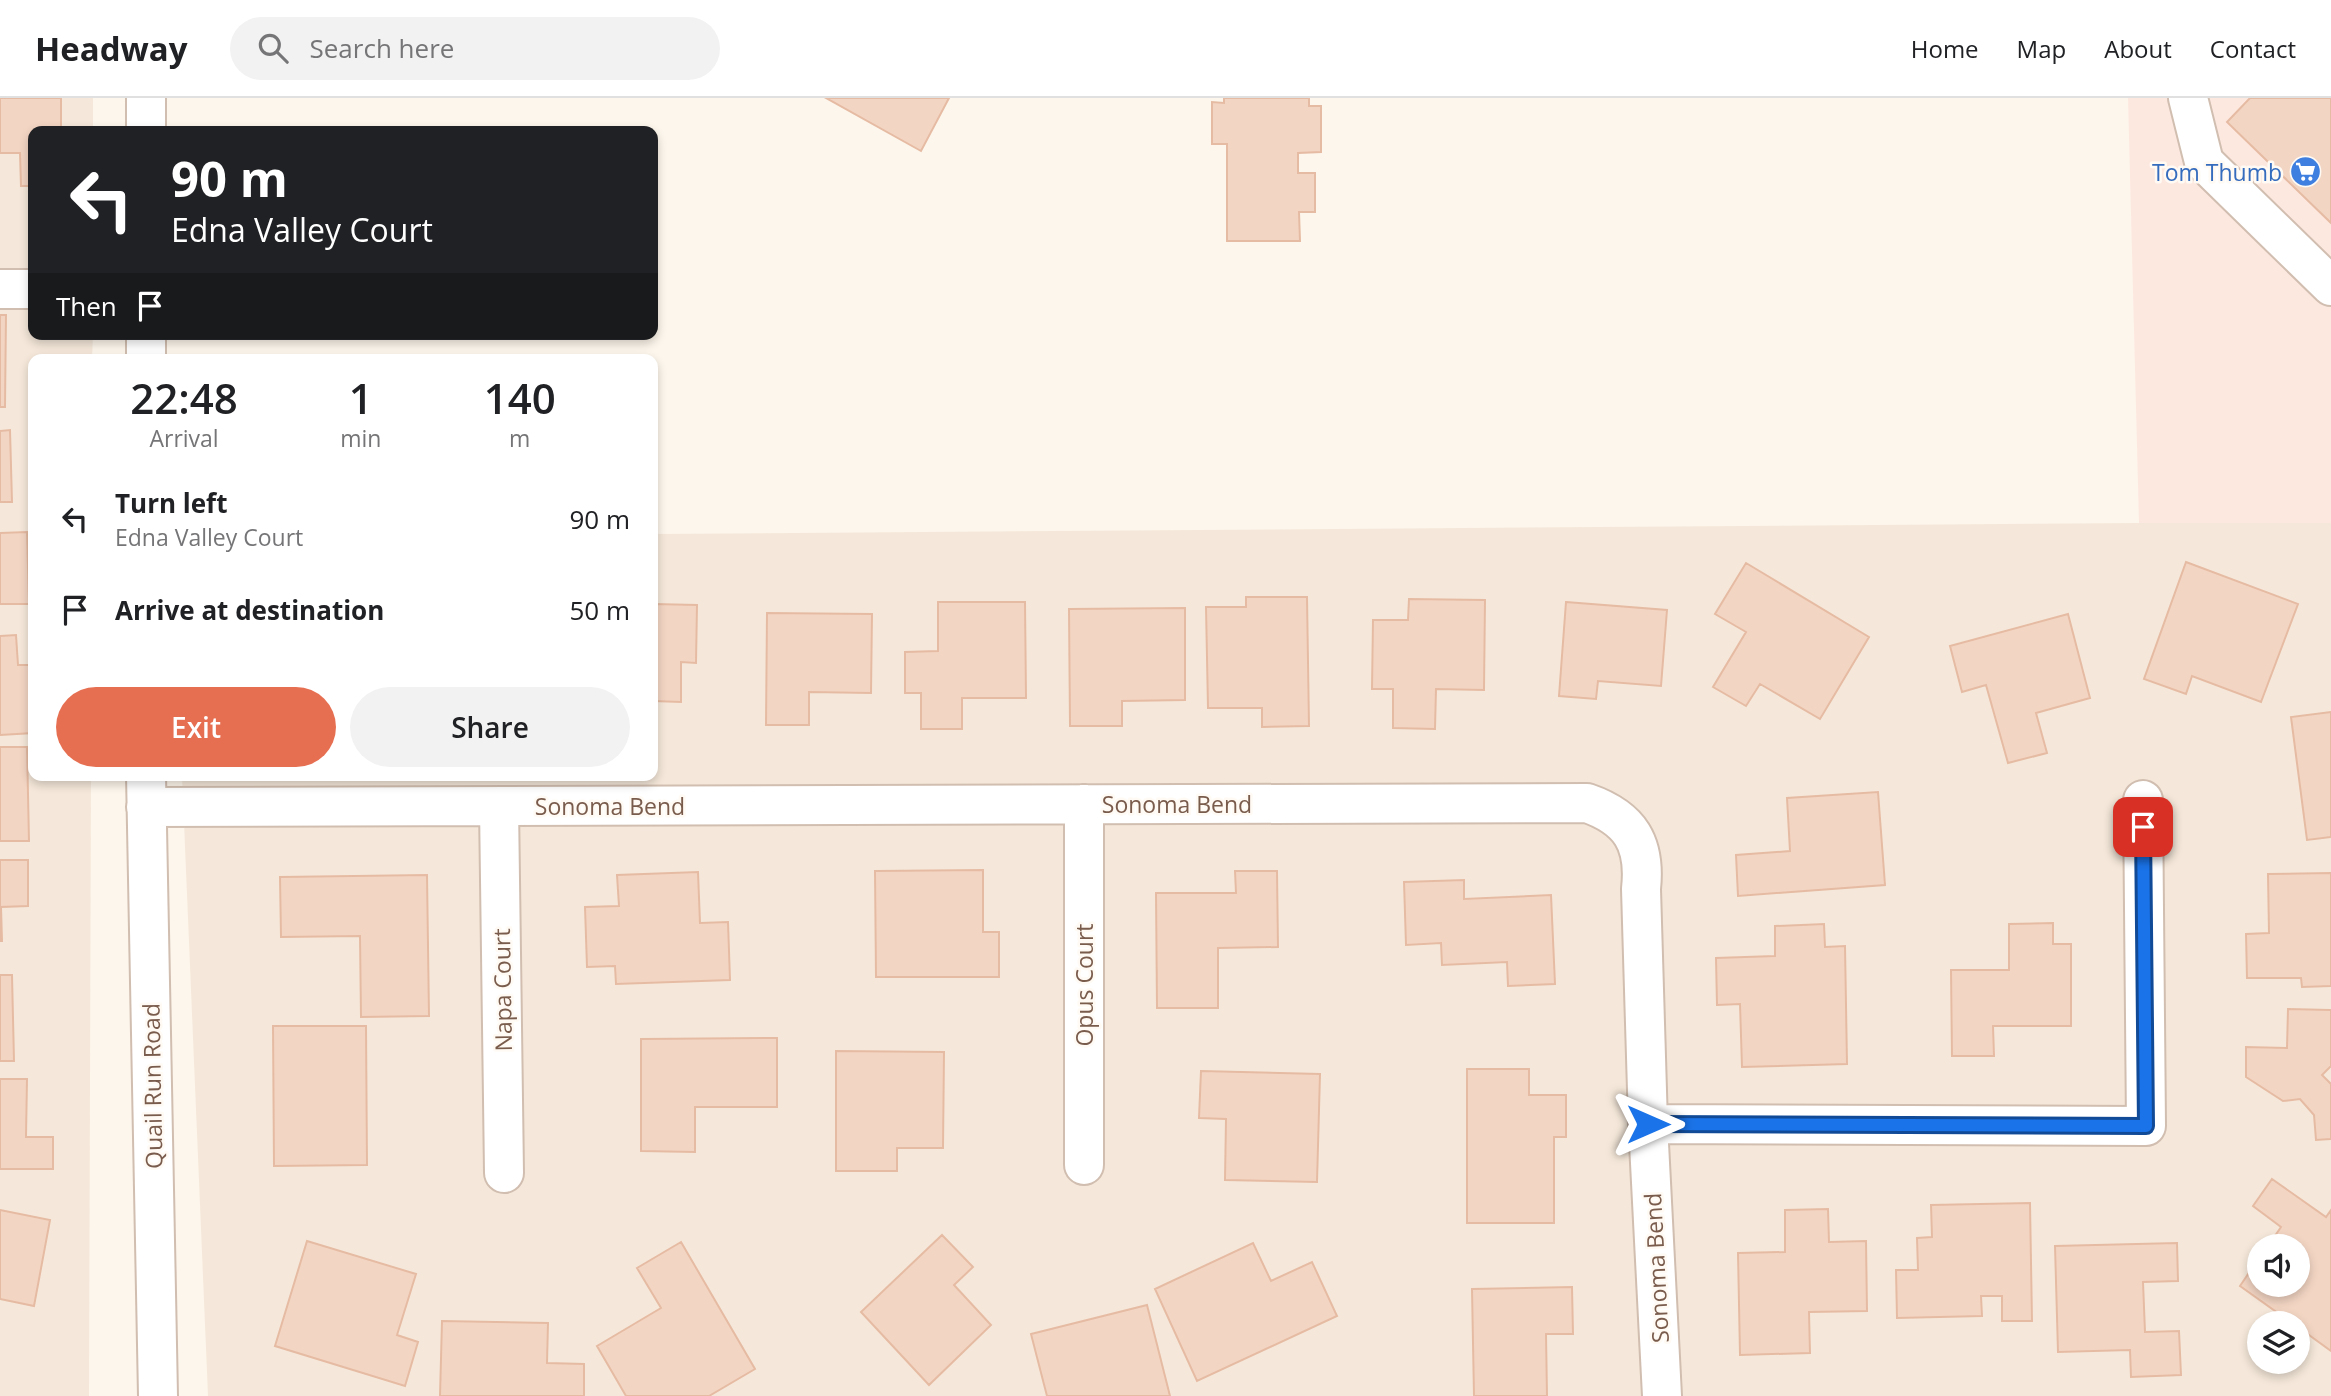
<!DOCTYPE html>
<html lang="en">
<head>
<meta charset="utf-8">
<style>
  body { margin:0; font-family:"Open Sans",sans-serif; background:#f2f2f2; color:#202124; height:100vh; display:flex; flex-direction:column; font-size:26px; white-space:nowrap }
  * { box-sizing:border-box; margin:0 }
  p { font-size:23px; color:#757577 }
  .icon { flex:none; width:38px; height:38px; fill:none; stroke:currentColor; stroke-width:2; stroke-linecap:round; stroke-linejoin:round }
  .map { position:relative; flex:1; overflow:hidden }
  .side { position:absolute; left:28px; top:256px; width:630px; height:427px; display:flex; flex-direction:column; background:#fff; border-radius:14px; box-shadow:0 4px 10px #0003 }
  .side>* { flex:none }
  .top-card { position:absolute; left:28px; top:28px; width:630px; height:214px; border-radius:14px; box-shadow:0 4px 10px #0003; background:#202124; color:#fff; overflow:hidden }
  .fabs { position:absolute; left:2247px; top:1136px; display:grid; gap:14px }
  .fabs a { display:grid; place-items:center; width:63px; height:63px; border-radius:50%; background:#fff; box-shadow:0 4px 10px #0003; font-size:35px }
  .pin { position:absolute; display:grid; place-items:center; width:60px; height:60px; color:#fff; margin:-30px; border-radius:14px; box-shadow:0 4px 10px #0006 }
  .me { position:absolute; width:77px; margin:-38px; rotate:90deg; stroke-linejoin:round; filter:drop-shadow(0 0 5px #0008) }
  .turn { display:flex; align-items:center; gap:24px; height:147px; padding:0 28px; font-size:32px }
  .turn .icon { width:91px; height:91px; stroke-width:2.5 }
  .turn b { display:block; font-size:49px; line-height:60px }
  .then { display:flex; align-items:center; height:66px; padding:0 28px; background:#0003; gap:14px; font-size:26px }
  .eta { display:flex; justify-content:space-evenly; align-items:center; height:119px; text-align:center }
  .eta b { font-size:42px; font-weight:600; line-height:49px }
  .cta { display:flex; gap:14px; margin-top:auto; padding:14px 28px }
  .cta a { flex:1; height:80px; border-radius:42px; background:#e76f51; color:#fff; font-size:28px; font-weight:600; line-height:80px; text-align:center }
  .cta a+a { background:#f2f2f2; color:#202124 }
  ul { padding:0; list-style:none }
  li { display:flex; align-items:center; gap:21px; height:91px; padding:0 28px }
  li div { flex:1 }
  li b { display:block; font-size:26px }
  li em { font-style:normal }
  header { display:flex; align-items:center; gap:42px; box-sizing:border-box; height:98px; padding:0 35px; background:#fff; border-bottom:2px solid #e0e0e0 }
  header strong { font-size:33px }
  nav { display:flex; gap:38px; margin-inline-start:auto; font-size:24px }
  .search { width:490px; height:63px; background:#f2f2f2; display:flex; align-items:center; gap:18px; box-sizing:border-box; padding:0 24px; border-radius:38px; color:#757577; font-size:26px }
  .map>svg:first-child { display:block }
</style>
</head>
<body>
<header>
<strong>Headway</strong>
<div class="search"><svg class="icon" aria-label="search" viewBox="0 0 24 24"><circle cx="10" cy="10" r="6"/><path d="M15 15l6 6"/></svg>Search here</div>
<nav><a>Home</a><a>Map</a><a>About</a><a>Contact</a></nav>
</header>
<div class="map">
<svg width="2331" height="1298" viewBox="0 0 2331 1298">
  <rect width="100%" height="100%" fill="#fdf6ec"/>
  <path fill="#f5e8da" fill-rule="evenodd" d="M0 0H93V33H33V236H93L92 261H33V677H91L89 1298H0Z
    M2139 425H2331V1298H208L182 677H653V436ZM2259 1148H2298V1186H2259ZM2259 1225H2298V1264H2259Z"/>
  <path fill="#fde8e0" d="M2128 0H2331V425H2139Z"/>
  <path fill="#f3d5c3" stroke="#e6bba3" stroke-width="2" d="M0 0H61V33H33V88H21L20 55H0Z
    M826 0H949L921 53Z
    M1224 0H1309V8H1321V54L1298 55V75H1315V114H1299L1300 143H1227V46H1212V4L1224 5Z
    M2250 0H2331V125L2227 24Z
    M0 217H6L5 309H0Z
    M10 332 12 404H0V333Z
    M27 434 29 506H0V435Z
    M2186 464 2298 506 2261 604 2192 578 2186 596 2144 581Z
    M1746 465 1869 539 1820 621 1760 586 1746 608 1713 589 1746 534 1715 516Z
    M1246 499H1307L1309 628 1262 629V610H1208L1206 509H1246Z
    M1409 501 1485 502 1484 592 1436 591 1435 631 1393 630V591H1372L1373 522H1408Z
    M938 504H1025L1026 600H962V631H921V595H905V554L938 553Z
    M1566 504 1667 512 1661 588 1598 583 1596 601 1559 598Z
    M653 506 697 507 696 565 681 564V604L653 603Z
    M1185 510V602L1122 603V628H1070L1069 511Z
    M767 515 872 516 871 595 809 594V627H766Z
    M2068 516 2090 600 2036 615 2047 655 2008 665 1986 587 1962 594 1950 548Z
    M16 537 18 567H33V635L0 637V538Z
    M2331 614V739L2307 742 2291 619Z
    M0 649H27L29 743H0Z
    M1878 694 1885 787 1738 798 1736 757 1790 753 1787 700Z
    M0 762H28V808L1 809 2 843H0Z
    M983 772V834H999V879H876L875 773Z
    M1235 773H1277L1278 849 1218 850V910H1157L1156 795H1236Z
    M698 774 700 825 728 824 730 882 616 886 615 868 587 869 585 809 619 808 617 777Z
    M2331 775V888L2302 889 2301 880H2247L2246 836 2269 835 2268 776Z
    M427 777 429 918 361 919 360 838 281 839 280 779Z
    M1464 782V801L1551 797 1555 886 1508 888 1507 864 1442 867 1441 845 1406 847 1404 784Z
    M2053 825V846H2071V928H1993L1994 958H1952L1951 872H2009V826Z
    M1824 826 1825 849 1845 848 1847 966 1742 969 1740 906 1717 907 1716 860 1775 858V828Z
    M0 877H12L14 963H0Z
    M2288 911 2331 912V968L2322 977 2331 986V1041L2316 1042 2314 1017 2300 1001 2283 1003 2246 979V949L2287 950Z
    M273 928H366L367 1067 274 1068Z
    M777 940V1009H695V1054L641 1053V941Z
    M836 953 944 954 943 1050H897V1073H836Z
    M1467 971H1529V997H1566V1039H1554V1125H1467Z
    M1201 973 1320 976 1317 1084 1225 1082 1226 1021 1199 1020Z
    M0 981H27L26 1039H53V1071H0Z
    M2272 1081 2326 1119 2331 1112V1253L2298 1229V1225H2292L2240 1188 2259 1160V1186H2298V1148H2268L2281 1129 2253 1108Z
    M2030 1105 2032 1223H2002V1198H1981L1982 1218 1897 1220 1896 1172H1918L1917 1140 1932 1139 1931 1107Z
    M1828 1111 1829 1144 1866 1143 1867 1213 1809 1214 1810 1255 1740 1257 1738 1155 1785 1154V1112Z
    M0 1112 50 1122 34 1208 0 1201Z
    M942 1137 973 1169 954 1187 991 1227 929 1287 861 1214Z
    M307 1143 416 1176 397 1237 418 1244 405 1288 275 1248Z
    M681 1144 755 1271 709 1298H626L597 1248 661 1210 637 1170Z
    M1253 1145 1271 1183 1312 1164 1337 1218 1197 1283 1155 1191Z
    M2177 1145 2178 1183 2143 1184 2145 1234 2179 1233 2181 1277 2131 1279 2130 1252 2058 1254 2055 1148Z
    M1572 1189 1573 1236H1546L1547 1298H1474L1472 1191Z
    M1147 1207 1170 1298H1047L1031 1236Z
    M442 1223 548 1225 547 1265 584 1266V1298H440Z"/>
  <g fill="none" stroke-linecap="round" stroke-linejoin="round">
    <defs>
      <path id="minor" d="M146 0V33
        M2188 0 2204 64 2331 188
        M0 191H33
        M146 236V261
        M146 677 158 1298
        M1084 706V1067
        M499 708 504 1075
        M146 709 1587 705C1630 720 1646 745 1641 791L1648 1026 1662 1298
        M1648 1026 2146 1028 2143 702"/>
    </defs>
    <use href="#minor" stroke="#d1beb0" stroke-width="42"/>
    <use href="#minor" stroke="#fff" stroke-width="38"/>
  </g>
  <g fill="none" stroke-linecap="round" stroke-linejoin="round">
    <defs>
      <path id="route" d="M1648 1026 2146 1028 2143 729"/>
    </defs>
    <use href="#route" stroke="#114b97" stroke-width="18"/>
    <use href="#route" stroke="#1a73e8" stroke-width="12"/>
  </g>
  <defs>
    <symbol id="supermarket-disc" viewBox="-11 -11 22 22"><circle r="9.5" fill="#3f7fe0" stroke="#fffaf3"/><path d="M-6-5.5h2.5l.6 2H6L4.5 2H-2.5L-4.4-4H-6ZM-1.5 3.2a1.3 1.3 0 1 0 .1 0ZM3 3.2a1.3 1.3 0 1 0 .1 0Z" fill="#fff"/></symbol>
  </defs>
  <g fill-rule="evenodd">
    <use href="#supermarket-disc" x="2288" y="56" width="35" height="35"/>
  </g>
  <g text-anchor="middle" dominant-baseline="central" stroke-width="5" stroke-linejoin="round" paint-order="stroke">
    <g font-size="23" fill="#366cbe" stroke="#fffaf3" text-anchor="end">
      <text x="2282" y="74">Tom Thumb</text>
    </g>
    <g font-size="23" fill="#7a5c4d" stroke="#fffaf3">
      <text x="1177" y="706">Sonoma Bend</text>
      <text x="610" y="708">Sonoma Bend</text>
      <text transform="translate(1084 887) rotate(-90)">Opus Court</text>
      <text transform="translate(502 892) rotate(-91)">Napa Court</text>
      <text transform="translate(152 988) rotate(-91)">Quail Run Road</text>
      <text transform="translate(1656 1170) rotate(-93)">Sonoma Bend</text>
    </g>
  </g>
</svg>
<div class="fabs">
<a><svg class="icon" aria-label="sound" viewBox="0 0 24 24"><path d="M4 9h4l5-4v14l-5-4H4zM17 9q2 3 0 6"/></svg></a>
<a><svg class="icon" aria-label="layers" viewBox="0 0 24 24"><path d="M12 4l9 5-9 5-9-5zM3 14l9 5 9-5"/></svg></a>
</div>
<div class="pin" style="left:2143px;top:729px;background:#d93025"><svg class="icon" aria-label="arrive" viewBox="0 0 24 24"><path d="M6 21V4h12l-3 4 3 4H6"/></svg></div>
<svg class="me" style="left:1648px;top:1026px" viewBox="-20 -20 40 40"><path d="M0-17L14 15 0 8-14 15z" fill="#1a73e8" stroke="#fff" stroke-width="4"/></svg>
<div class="top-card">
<div class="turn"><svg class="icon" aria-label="left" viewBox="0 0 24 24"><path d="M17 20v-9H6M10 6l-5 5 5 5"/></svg><div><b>90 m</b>Edna Valley Court</div></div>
<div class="then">Then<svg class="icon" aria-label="arrive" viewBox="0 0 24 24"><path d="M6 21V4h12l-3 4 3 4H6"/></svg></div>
</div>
<section class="side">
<div class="eta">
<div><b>22:48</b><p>Arrival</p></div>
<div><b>1</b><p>min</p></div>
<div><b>140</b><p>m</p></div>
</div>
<ul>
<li><svg class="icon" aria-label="left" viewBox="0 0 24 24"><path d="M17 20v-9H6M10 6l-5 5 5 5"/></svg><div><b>Turn left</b><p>Edna Valley Court</p></div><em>90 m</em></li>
<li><svg class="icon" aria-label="arrive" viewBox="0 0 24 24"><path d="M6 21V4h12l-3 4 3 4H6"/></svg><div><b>Arrive at destination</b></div><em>50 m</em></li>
</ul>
<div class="cta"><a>Exit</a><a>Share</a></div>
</section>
</div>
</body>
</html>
